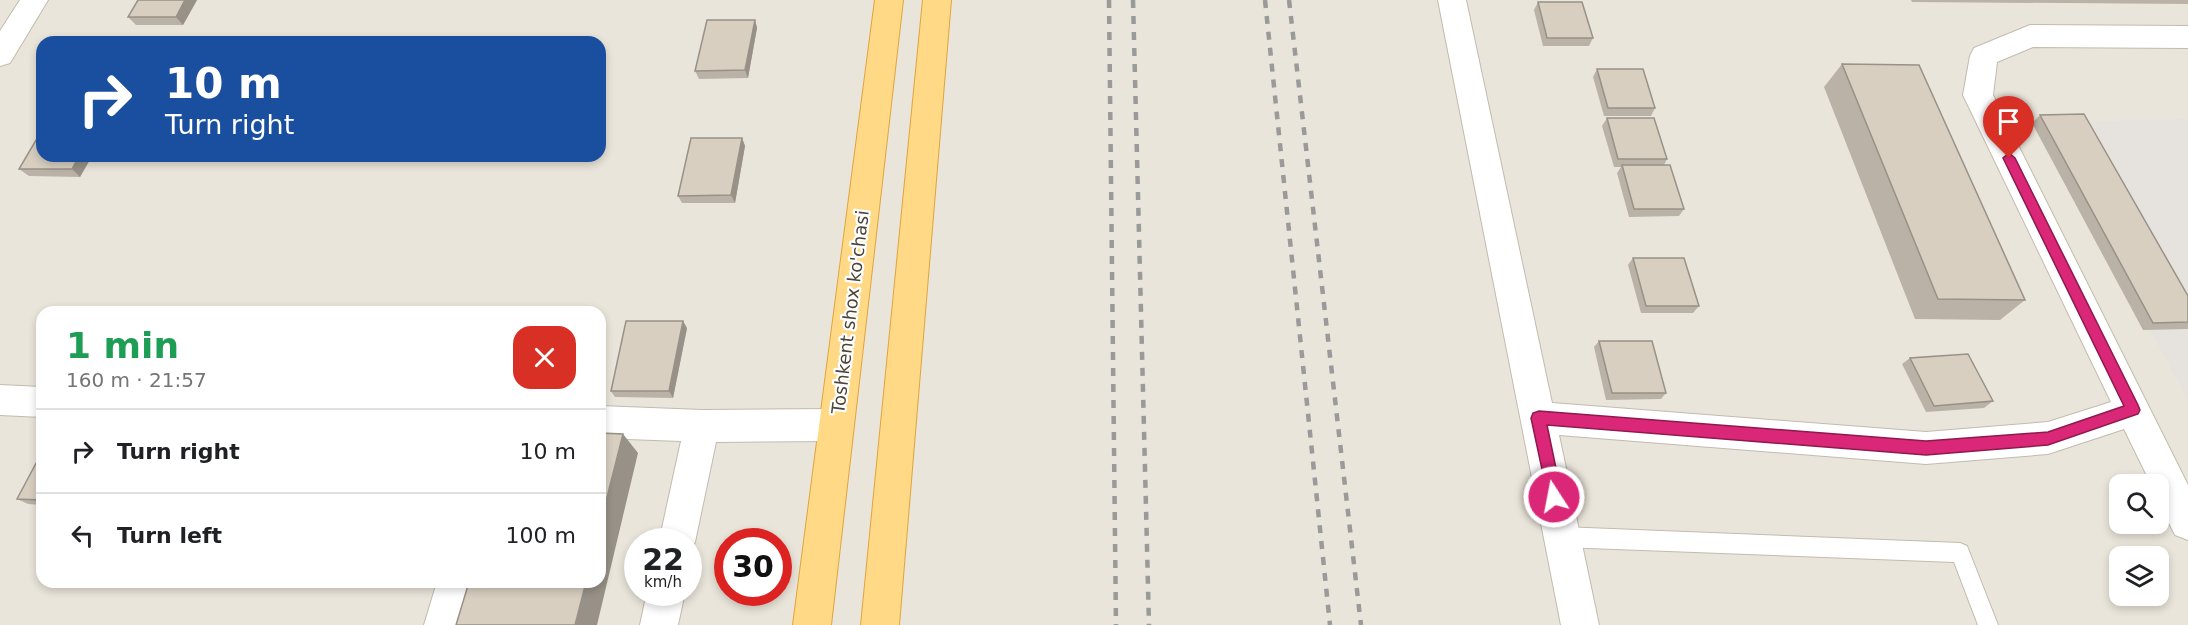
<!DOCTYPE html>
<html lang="en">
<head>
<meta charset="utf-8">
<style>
  body { margin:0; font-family:"DejaVu Sans",sans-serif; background:#f2f2f2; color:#202124; height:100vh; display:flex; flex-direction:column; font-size:22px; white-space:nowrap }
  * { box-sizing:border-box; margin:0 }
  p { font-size:20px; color:#757577 }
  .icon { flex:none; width:33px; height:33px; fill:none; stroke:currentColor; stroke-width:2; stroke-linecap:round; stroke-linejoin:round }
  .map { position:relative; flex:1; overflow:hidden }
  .panel { position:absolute; left:36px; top:306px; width:570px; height:282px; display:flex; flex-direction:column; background:#fff; border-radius:18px; box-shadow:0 3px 9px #0003 }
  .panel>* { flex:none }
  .guide { position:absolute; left:36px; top:36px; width:570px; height:126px; border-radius:18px; box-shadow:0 3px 9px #0003; background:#1a4fa0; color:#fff; overflow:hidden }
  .fabs { position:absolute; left:2109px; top:474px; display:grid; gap:12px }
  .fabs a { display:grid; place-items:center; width:60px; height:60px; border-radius:12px; background:#fff; box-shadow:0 3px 9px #0003; font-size:30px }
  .speed { position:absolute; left:624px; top:528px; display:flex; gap:12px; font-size:30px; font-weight:700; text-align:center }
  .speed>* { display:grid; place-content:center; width:78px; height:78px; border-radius:50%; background:#fff; box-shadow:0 3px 9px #0003; line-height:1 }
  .speed small { font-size:15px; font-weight:400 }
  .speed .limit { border:9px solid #d22; background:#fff; color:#111 }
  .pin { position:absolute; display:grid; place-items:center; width:51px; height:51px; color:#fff; margin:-62px -26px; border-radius:50% 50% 50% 0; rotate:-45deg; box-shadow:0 0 6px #0007 }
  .pin .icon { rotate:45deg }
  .me { position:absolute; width:66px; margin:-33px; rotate:349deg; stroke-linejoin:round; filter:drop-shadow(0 0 4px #0008) }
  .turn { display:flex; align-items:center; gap:21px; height:126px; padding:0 30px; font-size:27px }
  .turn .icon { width:78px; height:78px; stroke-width:2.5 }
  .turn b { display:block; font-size:42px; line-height:51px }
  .round { display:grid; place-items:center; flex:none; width:63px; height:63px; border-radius:18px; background:#f2f2f2 }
  .summary { display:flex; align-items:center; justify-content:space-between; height:102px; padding:0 30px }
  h1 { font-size:36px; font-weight:700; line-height:45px; color:#1e9e55 }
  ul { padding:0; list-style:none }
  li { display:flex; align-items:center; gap:18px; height:84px; padding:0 30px; border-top:2px solid #e0e0e0 }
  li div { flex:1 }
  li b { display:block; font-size:22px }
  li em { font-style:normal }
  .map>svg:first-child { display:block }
</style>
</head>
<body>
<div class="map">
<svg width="2188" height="625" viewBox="0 0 2188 625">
  <rect width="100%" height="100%" fill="#f6f3ec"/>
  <path fill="#eae5da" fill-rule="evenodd" d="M0 0H2188V625H0ZM42 42H600V156H42ZM42 312H600V582H42ZM2120 484H2158V524H2120ZM638 542H688V592H638ZM728 542H778V592H728ZM2120 556H2158V596H2120Z"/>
  <path fill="#e6e2dd" d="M2188 119V399L2150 330H2143L2076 122Z"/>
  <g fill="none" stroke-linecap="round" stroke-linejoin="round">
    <defs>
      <path id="service" d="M1562 527 1960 543 1967 546 1998 625H1978L1954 562 1562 547 1555 544 1552 537 1555 530Z"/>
      <path id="minor" d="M20 0H48L10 63 0 66V31Z
        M1438 0H1466L1552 403 1926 432 2048 422 2111 402 1963 95 1970 56 1974 48 2030 25 2188 26V48L2033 47 1997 62 1993 95 2188 485V540L2175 535 2158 501V484H2151L2124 429 2048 454 1926 464 1559 435 1599 625H1561Z
        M0 385 42 387V417L0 415Z
        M600 406 702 410 835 409 847 414 852 425 847 436 835 441 716 442 695 542 688 555V542H659L681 441 600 438Z
        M437 582H475L462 625H424Z
        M647 592H685L678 625H640Z"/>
      <path id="trunk" d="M875 0H903L831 625H793Z
        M923 0H951L899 625H861Z"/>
    </defs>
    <use href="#service" stroke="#c2bbae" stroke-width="2"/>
    <use href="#minor" stroke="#c2bbae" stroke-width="2"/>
    <use href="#trunk" stroke="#e0a43c" stroke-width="2"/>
    <use href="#service" fill="#fff" fill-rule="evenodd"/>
    <use href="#minor" fill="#fff" fill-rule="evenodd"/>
    <use href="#trunk" fill="#ffd985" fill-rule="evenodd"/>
    <path stroke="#9a9a9a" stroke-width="4.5" stroke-dasharray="8 8" stroke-linecap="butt" d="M1109 0 1116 625
      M1133 0 1149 625
      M1265 0 1330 625
      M1289 0 1361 625"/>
  </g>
  <path fill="#bab2a6" d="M197 0 183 25H136L128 17Z
    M1911 0H2188V4L1912 2Z
    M1538 2 1593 38 1589 46H1543L1534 10Z
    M755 20 757 28 748 78 699 79 695 71Z
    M1842 64 2025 300 2000 320 1915 319 1824 87Z
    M1597 69 1655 108 1651 116H1604L1593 77Z
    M2040 115 2188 296V329L2143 330 2032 123Z
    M1607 118 1667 159 1664 165 1684 209 1679 216 1629 217 1617 173 1621 167H1614L1602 126Z
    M742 138 745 146 735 203H682L678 196Z
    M42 156H92L80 177 29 176 19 169Z
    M1633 258 1699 306 1693 313H1641L1628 265Z
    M687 328 673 398 615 397 611 391Z
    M1599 341 1666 393 1661 399 1606 400 1594 347Z
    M1910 358 1993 401 1984 408 1926 412 1902 364Z
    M42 452V505L28 504 17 499Z"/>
  <path fill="#979187" d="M185 0H197L183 25 176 17Z
    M755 20 757 28 748 78 745 70Z
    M742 138 745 146 735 203 731 195Z
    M79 156H92L80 177 72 169Z
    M683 321 687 328 673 398 669 391Z
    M623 434 638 453 597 625H575L586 582H600V525Z"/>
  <path fill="#d8cfc1" stroke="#979187" stroke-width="1.5" d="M138 0H185L176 17H128Z
    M1538 2H1582L1593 38H1547Z
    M707 20H755L745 70 695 71Z
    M1842 64 1919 65 2025 300 1938 299Z
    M1597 69H1643L1655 108H1608Z
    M2084 114 2188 296V322L2153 323 2040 115Z
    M1607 118H1654L1667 159H1618Z
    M42 130V156H79L72 169H19Z
    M691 138H742L731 195 678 196Z
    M1622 165H1670L1684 209H1634Z
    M1633 258H1684L1699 306H1646Z
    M626 321H683L669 391H611Z
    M1599 341H1652L1666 393H1612Z
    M1968 354 1993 401 1934 406 1910 358Z
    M600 433 623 434 600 525Z
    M42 452V500L17 499Z
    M469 582H586L575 625H456Z"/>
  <path fill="#db2777" stroke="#8e194d" stroke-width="1.5" d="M2009 153 2015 158 2138 405 2140 410 2138 414 2048 445 1926 455 1547 425 1562 497 1560 502 1554 504 1549 502 1531 418 1533 413 1539 411 1926 441 2048 432 2124 406 2003 158Z"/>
  <g text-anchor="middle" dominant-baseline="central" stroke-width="4.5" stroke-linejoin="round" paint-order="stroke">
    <g font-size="18" fill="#4b4439" stroke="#fff">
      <text transform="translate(850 312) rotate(-83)">Toshkent shox ko'chasi</text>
    </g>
  </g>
</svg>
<div class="fabs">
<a><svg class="icon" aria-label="search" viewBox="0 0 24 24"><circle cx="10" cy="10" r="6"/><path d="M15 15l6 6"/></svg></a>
<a><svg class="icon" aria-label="layers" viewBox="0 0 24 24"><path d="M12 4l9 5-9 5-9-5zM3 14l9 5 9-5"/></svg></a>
</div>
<div class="speed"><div>22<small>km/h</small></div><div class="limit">30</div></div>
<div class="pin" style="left:2009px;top:158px;background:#d93025"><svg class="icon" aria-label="arrive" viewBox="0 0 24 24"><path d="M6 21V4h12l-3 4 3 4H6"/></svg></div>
<svg class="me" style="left:1554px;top:497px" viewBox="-20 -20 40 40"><circle r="17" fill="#db2777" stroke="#fff" stroke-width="3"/><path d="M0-11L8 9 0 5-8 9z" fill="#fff"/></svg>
<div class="guide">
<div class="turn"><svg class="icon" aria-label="right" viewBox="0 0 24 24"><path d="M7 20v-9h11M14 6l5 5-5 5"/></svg><div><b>10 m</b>Turn right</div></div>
</div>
<section class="panel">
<div class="summary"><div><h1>1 min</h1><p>160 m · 21:57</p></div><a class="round" style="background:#d93025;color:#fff"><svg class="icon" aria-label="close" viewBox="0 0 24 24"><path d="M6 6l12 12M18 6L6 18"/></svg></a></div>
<ul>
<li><svg class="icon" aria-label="right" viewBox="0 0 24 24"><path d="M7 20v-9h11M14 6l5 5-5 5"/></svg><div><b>Turn right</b></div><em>10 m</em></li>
<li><svg class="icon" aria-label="left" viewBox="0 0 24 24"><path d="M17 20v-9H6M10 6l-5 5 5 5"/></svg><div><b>Turn left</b></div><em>100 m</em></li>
</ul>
</section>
</div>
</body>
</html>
